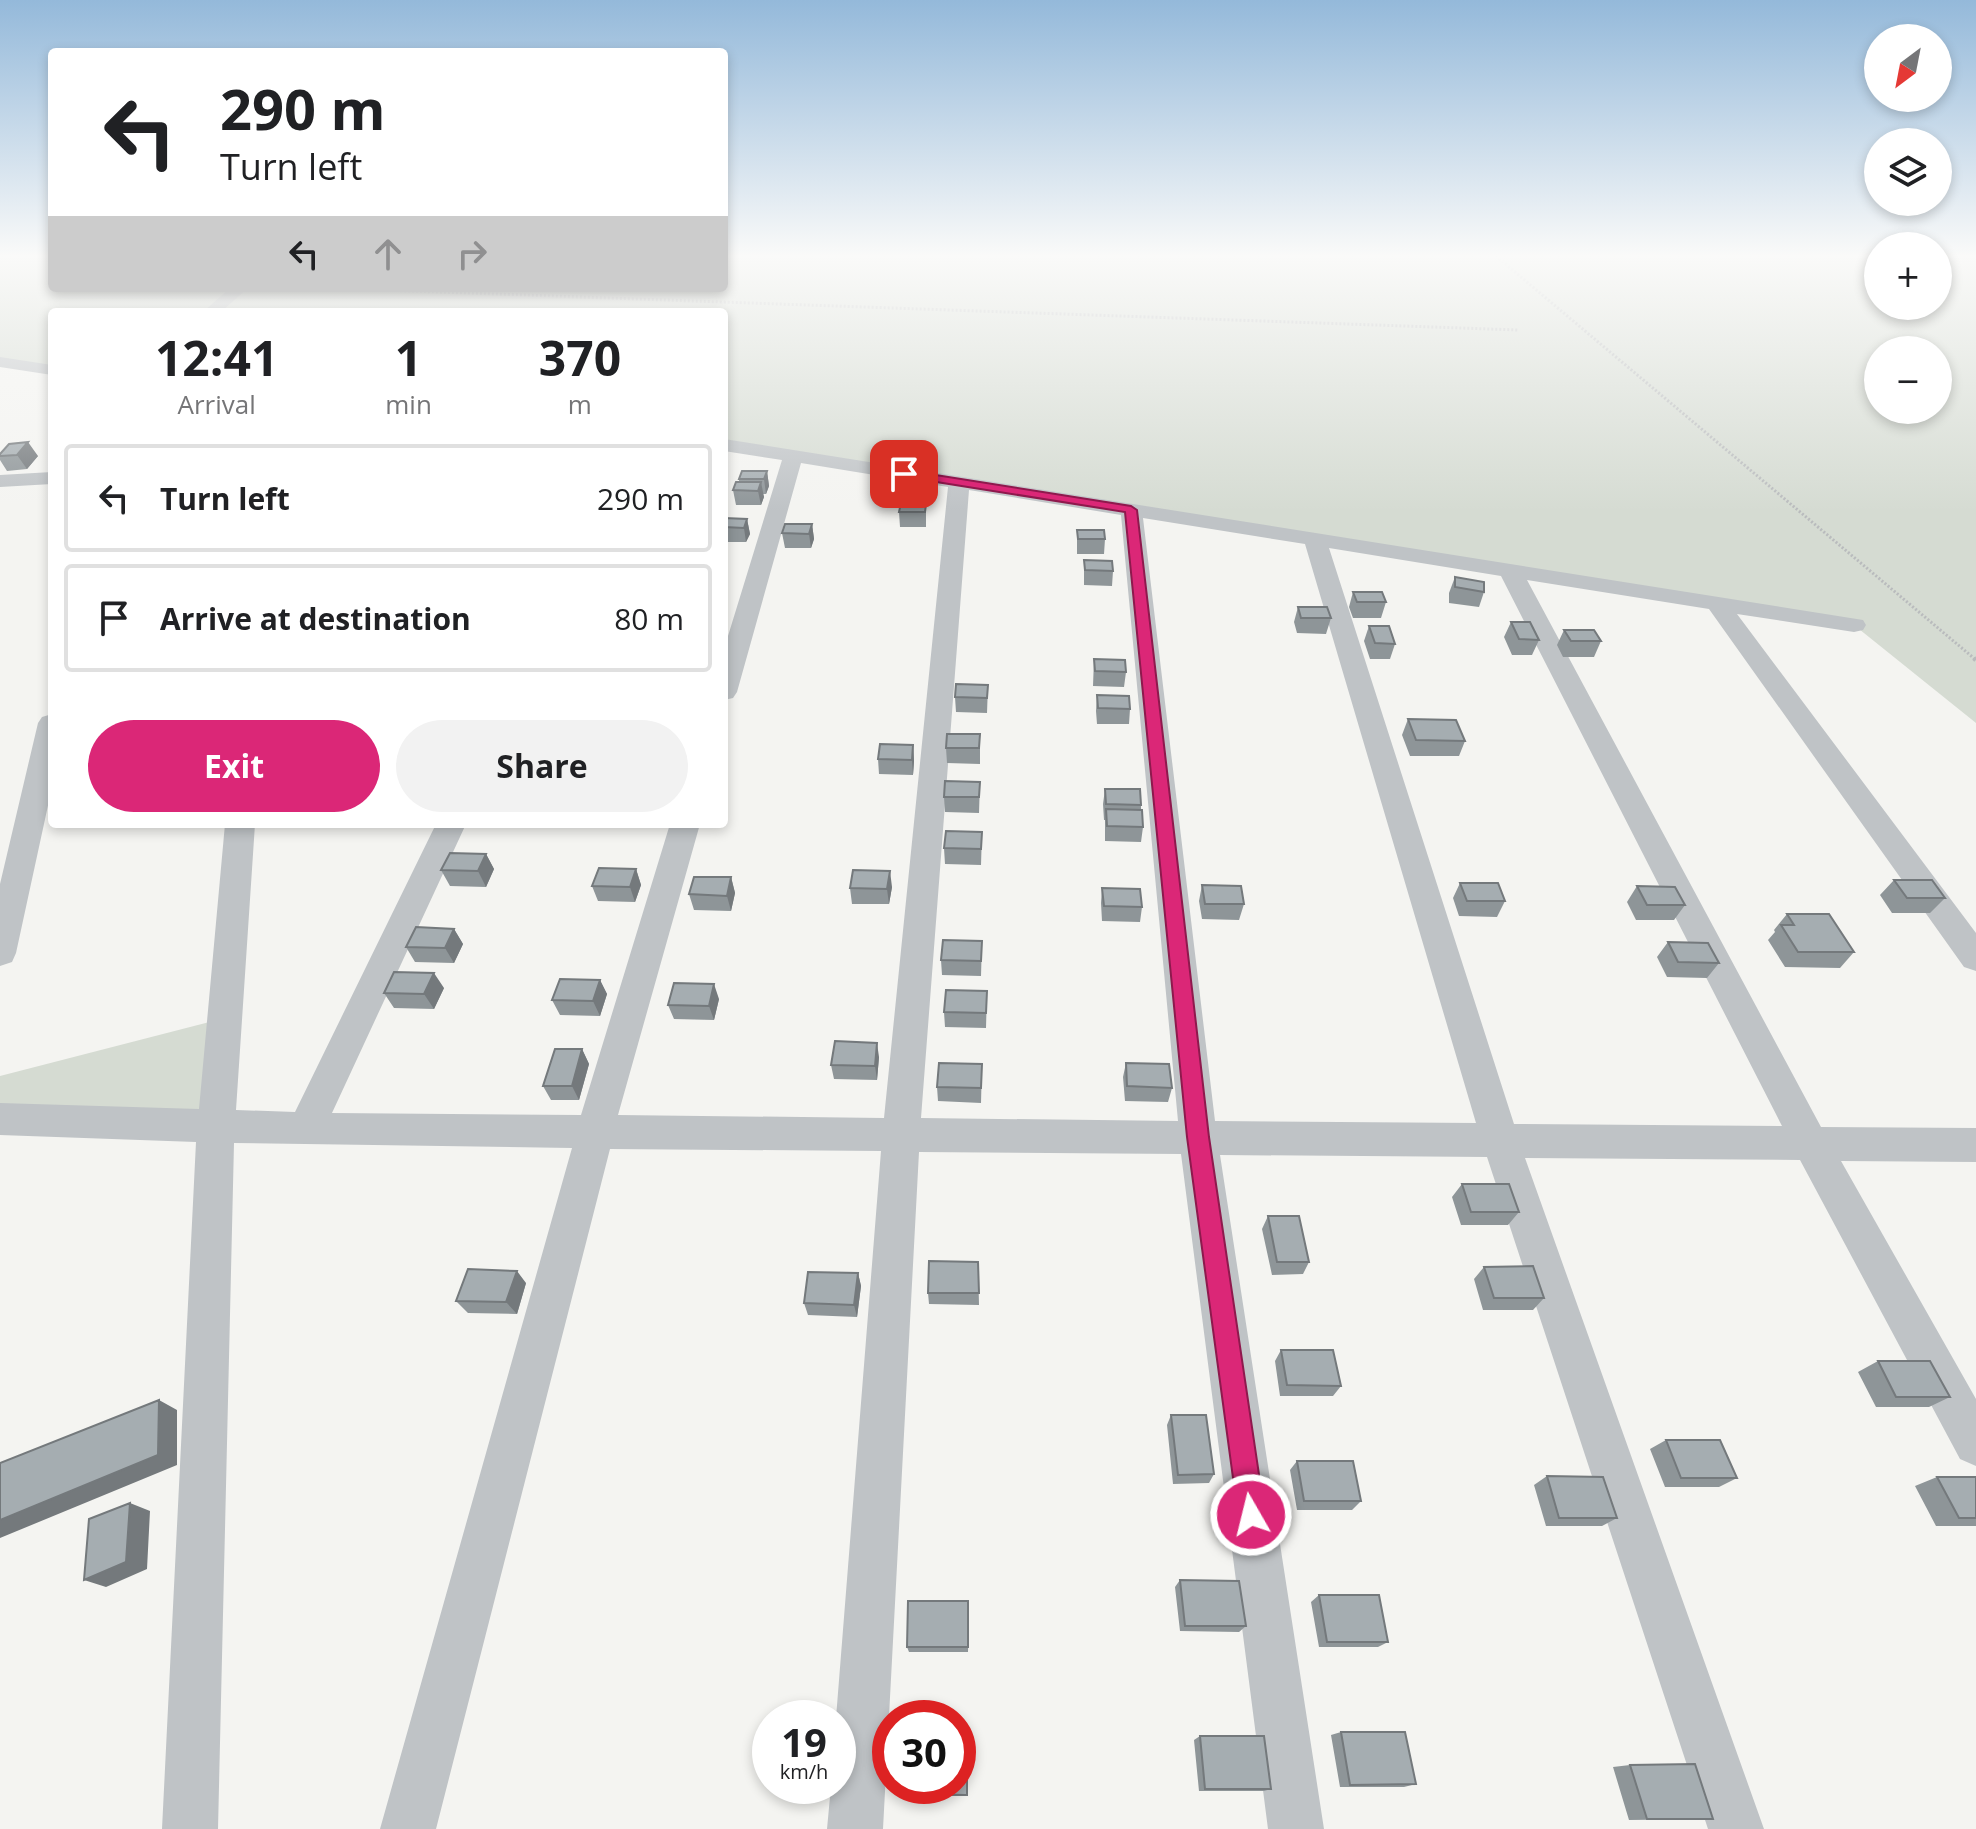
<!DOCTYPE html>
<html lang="en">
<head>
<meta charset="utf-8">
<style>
  body { margin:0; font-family:"Open Sans",sans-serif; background:#f2f2f2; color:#202124; height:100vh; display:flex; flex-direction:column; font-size:30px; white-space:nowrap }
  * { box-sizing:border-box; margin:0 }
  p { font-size:26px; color:#757577 }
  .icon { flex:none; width:44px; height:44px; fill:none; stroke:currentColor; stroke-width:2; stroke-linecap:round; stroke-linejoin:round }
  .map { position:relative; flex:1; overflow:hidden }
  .sheet { position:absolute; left:48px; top:308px; width:680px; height:520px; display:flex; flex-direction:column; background:#fff; border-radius:8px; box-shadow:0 4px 12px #0003 }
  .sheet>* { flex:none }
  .guide { position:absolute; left:48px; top:48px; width:680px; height:244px; border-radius:8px; box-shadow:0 4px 12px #0003; background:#fff; color:#202124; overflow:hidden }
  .needle { width:52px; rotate:212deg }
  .buttons { position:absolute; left:1864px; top:24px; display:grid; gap:16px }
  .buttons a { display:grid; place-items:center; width:88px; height:88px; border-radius:50%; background:#fff; box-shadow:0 4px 12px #0003; font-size:40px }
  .speed { position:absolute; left:752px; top:1700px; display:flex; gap:16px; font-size:40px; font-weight:700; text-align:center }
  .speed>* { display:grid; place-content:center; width:104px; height:104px; border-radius:50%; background:#fff; box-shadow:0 4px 12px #0003; line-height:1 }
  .speed small { font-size:20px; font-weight:400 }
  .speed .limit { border:12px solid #d22; background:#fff; color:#111 }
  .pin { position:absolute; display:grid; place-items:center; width:68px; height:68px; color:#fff; margin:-34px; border-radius:16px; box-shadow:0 4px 12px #0006 }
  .me { position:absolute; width:88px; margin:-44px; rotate:352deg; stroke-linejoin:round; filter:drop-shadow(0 0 6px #0008) }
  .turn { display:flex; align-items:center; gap:28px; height:168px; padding:0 40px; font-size:36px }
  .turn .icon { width:104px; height:104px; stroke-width:2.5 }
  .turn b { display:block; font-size:56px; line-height:68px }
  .lanes { display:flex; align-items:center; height:76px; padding:0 40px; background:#0003; justify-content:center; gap:40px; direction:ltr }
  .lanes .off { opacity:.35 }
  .eta { display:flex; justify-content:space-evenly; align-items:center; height:136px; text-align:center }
  .eta b { font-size:48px; font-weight:700; line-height:56px }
  .button { display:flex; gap:16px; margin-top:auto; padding:16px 40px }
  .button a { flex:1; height:92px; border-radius:48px; background:#db2777; color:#fff; font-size:32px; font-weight:700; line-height:92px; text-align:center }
  .button a+a { background:#f2f2f2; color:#202124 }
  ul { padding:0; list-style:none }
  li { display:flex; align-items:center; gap:24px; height:108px; margin:0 16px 12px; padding:0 24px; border:4px solid #e0e0e0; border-radius:8px }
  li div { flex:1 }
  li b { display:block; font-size:30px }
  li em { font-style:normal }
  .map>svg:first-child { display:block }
</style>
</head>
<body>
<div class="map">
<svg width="1976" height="1829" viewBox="0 0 1976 1829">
  <rect width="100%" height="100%" fill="#f4f4f1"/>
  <path fill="#d5dbd2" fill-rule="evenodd" d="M0 256H52V288H724V256H1878V306H1938V256H1976V723L1854 625 724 445V312H52V370L0 362ZM1878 350H1938V410H1878Z
    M225 1018 216 1124 0 1119V1076Z"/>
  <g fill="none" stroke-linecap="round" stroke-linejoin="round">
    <path stroke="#b9bbbd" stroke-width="3" stroke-dasharray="2 2" stroke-linecap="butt" d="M1496 256 1976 660
      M324 288 1518 330"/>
    <path stroke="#b9bbbd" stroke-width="5" stroke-dasharray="4 4" stroke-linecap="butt" d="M1974 658 1976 660"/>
    <path fill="#bfc3c6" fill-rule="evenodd" d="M230 288H248L221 312H203Z
      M0 357 52 365V375L0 367Z
      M724 439 1863 620 1866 625 1863 630 1854 632 1737 614 1976 933V971L1964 967 1709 609 1527 580 1821 1127 1976 1128V1162L1841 1161 1976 1399V1466L1960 1459 1800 1160 1525 1158 1764 1829H1708L1487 1157 1220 1155 1324 1829H1268L1181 1154 919 1152 883 1829H827L831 1786H838L836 1718 881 1151 610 1149 436 1829H380L572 1148 234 1143 218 1829H162L196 1142 0 1135V1103L199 1109 225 824H255L236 1110 295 1112 436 824H466L332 1113 581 1115 670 824H700L618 1115 884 1118 948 487 801 463 737 692 733 698 724 700V649L782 460 724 451ZM969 490 1121 515 1178 1121 921 1118ZM1143 518 1305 544 1476 1123 1215 1121ZM1329 548 1501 576 1782 1126 1514 1124Z
      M52 472V484L0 487V475Z
      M52 714V787L16 953 12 962 0 966V884L38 723 42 717Z"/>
  </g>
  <path fill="#8e9598" d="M0 454 38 456 27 469 7 471 0 460Z
    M767 471 769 486 766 494H763L764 497 761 505H736L733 490 739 482V479Z
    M926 504V527H900L899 512Z
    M724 518 747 519 750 534 746 542H724Z
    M812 524 814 539 811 548H785L782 533Z
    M1077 530 1105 539 1104 554H1077Z
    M1084 560 1113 571 1112 586 1084 585Z
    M1455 577 1484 592 1479 607 1449 603V593Z
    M1353 592 1386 602 1381 618H1353L1349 607Z
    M1298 607 1331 618 1326 634 1297 633 1294 622Z
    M1511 622 1539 640 1532 655H1512L1504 637Z
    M1369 626 1395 644 1390 659H1370L1364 641Z
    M1564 630 1601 641 1594 657H1563L1557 645Z
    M1094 659 1126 672 1124 687 1093 686Z
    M988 685 987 713 956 712 955 697Z
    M1097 695 1130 709 1129 724H1097L1096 711Z
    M1408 719 1465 741 1459 756H1410L1402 735Z
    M980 734V764L947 763 946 748Z
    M913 745 914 761 913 775 879 774 878 759Z
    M980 782 979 813 945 812 944 797Z
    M1105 789 1141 805V810L1143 827 1141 842 1105 841V820H1104L1103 804Z
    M982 832 981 865 945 864 944 848Z
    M486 854 494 869 486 887 450 886 441 870Z
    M636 869 641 885 635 902 598 901 592 886Z
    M731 877 735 893 731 911 694 910 689 894Z
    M1894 880 1945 898 1930 913H1892L1880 895Z
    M1460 883 1505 901 1497 917 1459 916 1453 898Z
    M1202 885 1244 904 1239 920 1202 919 1199 901Z
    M1637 886 1685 905 1674 920H1636L1627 902Z
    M892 887 889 904H852L850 888Z
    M1102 888 1142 907 1140 922 1102 921 1101 903Z
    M1787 914 1854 952 1840 968 1785 967 1768 940 1775 932 1774 930Z
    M454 929 463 944 454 963 415 962 406 947Z
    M982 941 981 976 942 975 941 960Z
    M1668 942 1719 963 1707 978 1667 977 1657 957Z
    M600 980 607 994 600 1016 560 1015 552 1000Z
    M444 988 434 1009 394 1008 384 993Z
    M987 991 986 1028 945 1027 944 1012Z
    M719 999 714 1020 674 1019 668 1005Z
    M582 1049 589 1064 579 1100H551L543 1086Z
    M879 1057 877 1080 834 1079 831 1065Z
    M1126 1063 1172 1088 1168 1102 1125 1101 1123 1077Z
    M982 1064 981 1103 938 1101 937 1087Z
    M1462 1184 1519 1212 1508 1225H1461L1452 1197Z
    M1268 1216 1309 1262 1303 1274 1272 1275 1262 1229Z
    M978 1262 979 1305 929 1304 928 1293Z
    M1484 1267 1544 1298 1533 1310H1483L1474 1279Z
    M858 1273 861 1286 857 1317 808 1315 804 1303Z
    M526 1283 517 1314 468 1313 456 1301Z
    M1281 1350 1341 1386 1333 1396H1280L1275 1361Z
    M1878 1361 1950 1397 1929 1407H1876L1858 1372Z
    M1171 1415 1214 1474 1209 1483 1173 1484 1167 1425Z
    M1666 1440 1737 1478 1719 1487H1665L1650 1449Z
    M1297 1461 1361 1501 1352 1510H1297L1290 1470Z
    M1547 1476 1617 1518 1602 1526H1546L1534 1485Z
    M1937 1477H1976V1526H1936L1915 1486Z
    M1180 1580 1246 1626 1239 1632 1180 1631 1175 1587Z
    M1319 1595 1388 1642 1378 1647H1319L1311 1602Z
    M969 1607 968 1652H909L907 1647Z
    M1341 1732 1416 1784 1404 1787H1340L1331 1735Z
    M1200 1736 1271 1789 1264 1791H1199L1194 1740Z
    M958 1741 967 1796H903L901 1794Z
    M1630 1765 1713 1819 1629 1820 1613 1767Z"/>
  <path fill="#74797c" d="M28 442 38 456 27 469 17 455Z
    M767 471 769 486 766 494 764 479Z
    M761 482 764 497 761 505 758 491Z
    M747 519 750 534 746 542 744 528Z
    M812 524 814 539 811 548 809 534Z
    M913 745 914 761 913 775 912 760Z
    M486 854 494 869 486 887 478 871Z
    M636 869 641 885 635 902 630 887Z
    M890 871 892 887 889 904 887 889Z
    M731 877 735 893 731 911 727 896Z
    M454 929 463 944 454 963 445 948Z
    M434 973 444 988 434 1009 424 994Z
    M600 980 607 994 600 1016 593 1001Z
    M714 984 719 999 714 1020 709 1006Z
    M877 1043 879 1057 877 1080 875 1066Z
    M582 1049 589 1064 579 1100 572 1086Z
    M517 1271 526 1283 517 1314 506 1302Z
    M858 1273 861 1286 857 1317 854 1305Z
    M159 1400 177 1410V1465L0 1538V1520Z
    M130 1503 150 1511 147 1569 106 1587 84 1580Z"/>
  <path fill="#a5adb1" stroke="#74797c" stroke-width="2" d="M28 442 17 455 0 456V454L9 444Z
    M742 471H767L764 479H739Z
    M736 482H761L758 491 733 490Z
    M901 503 926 504 925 512H899Z
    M724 518 747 519 744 528 724 527Z
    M785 524H812L809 534 782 533Z
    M1077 530H1104L1105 539H1078Z
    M1084 560 1112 561 1113 571 1085 570Z
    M1455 577 1484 582V592L1455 587Z
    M1353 592H1382L1386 602H1357Z
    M1298 607H1327L1331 618H1301Z
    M1511 622H1530L1539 640 1519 639Z
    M1369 626H1389L1395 644 1375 643Z
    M1564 630H1594L1601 641H1571Z
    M1094 659 1125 660 1126 672 1095 671Z
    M956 684 988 685 987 698 955 697Z
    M1097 695 1129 696 1130 709 1098 708Z
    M1408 719 1456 720 1465 741 1416 740Z
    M947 734H980L979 748H946Z
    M880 744 913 745 912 760 878 759Z
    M945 781 980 782 979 797H944Z
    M1105 789H1140L1141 805 1106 804Z
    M1106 809 1142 810 1143 827 1107 826Z
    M946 831 982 832 981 849 944 848Z
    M450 853 486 854 478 871 441 870Z
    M599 868 636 869 630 887 592 886Z
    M853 870 890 871 887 889 850 888Z
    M694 877H731L727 896 689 894Z
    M1894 880H1932L1945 898H1907Z
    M1460 883H1498L1505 901H1467Z
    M1202 885 1241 886 1244 904H1205Z
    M1637 886 1675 887 1685 905H1647Z
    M1102 888 1140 889 1142 907 1104 906Z
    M1787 914H1829L1854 952H1798L1781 925H1794Z
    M416 927 454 929 445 948 406 947Z
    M943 940 982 941 981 961 941 960Z
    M1668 942 1708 943 1719 963 1678 962Z
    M394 972 434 973 424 994 384 993Z
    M560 979 600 980 593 1001 552 1000Z
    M674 983 714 984 709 1006 668 1005Z
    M946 990 987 991 986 1013 944 1012Z
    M835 1041 877 1043 875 1066 831 1065Z
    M555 1049H582L572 1086H543Z
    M939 1063 982 1064 981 1088 937 1087Z
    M1126 1063 1169 1064 1172 1088 1127 1086Z
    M1462 1184H1509L1519 1212H1471Z
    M1268 1216H1299L1309 1262H1277Z
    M929 1261 978 1262 979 1293H928Z
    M1533 1266 1544 1298H1494L1484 1267Z
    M468 1269 517 1271 506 1302 456 1301Z
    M808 1272 858 1273 854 1305 804 1303Z
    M1281 1350H1333L1341 1386 1287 1385Z
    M1878 1361H1930L1950 1397H1896Z
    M159 1400 158 1455 0 1520V1463Z
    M1171 1415H1206L1214 1474 1178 1475Z
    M1666 1440H1720L1737 1478H1681Z
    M1297 1461H1353L1361 1501H1304Z
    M1547 1476 1603 1477 1617 1518H1559Z
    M1937 1477H1976V1518H1959Z
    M130 1503 126 1562 84 1580 89 1519Z
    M1180 1580 1239 1581 1246 1626H1185Z
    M1319 1595H1379L1388 1642H1327Z
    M908 1601H968V1647H907Z
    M1341 1732H1405L1416 1784 1350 1785Z
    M1200 1736H1264L1271 1789H1205Z
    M967 1740V1795L901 1794V1786H958V1741Z
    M1695 1764 1713 1819H1647L1630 1765Z"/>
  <linearGradient id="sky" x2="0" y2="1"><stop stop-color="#94b9da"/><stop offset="0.5" stop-color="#fafaf9"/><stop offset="1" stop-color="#fafaf9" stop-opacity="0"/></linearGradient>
  <rect width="1976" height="512" fill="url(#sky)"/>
  <path fill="#db2777" stroke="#8e194d" stroke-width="2" d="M904 470 1131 506 1137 510 1209 1137 1265 1515 1261 1524 1251 1528 1242 1524 1238 1515 1187 1137 1125 512 899 476 898 474Z"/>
</svg>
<div class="buttons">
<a><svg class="needle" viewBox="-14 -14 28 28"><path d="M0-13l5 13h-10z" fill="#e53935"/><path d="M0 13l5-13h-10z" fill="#757577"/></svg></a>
<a><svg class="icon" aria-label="layers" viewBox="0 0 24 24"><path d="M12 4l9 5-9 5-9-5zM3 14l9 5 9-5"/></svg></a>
<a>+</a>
<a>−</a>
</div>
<div class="speed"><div>19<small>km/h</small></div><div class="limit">30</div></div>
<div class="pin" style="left:904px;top:474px;background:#d93025"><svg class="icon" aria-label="arrive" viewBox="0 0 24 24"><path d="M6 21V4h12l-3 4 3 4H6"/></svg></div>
<svg class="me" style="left:1251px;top:1515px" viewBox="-20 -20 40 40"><circle r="17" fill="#db2777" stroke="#fff" stroke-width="3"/><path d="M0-11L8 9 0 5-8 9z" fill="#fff"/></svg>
<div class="guide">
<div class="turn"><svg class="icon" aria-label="left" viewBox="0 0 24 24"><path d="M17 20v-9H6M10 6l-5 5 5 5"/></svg><div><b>290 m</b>Turn left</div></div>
<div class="lanes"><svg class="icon" aria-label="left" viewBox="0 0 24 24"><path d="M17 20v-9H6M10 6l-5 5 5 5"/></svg><svg class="icon off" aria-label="ahead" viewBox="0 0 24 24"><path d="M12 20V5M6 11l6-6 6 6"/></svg><svg class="icon off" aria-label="right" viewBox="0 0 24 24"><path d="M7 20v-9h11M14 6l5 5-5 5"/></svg></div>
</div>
<section class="sheet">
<div class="eta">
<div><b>12:41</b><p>Arrival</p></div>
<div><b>1</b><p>min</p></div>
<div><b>370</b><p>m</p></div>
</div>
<ul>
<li><svg class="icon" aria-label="left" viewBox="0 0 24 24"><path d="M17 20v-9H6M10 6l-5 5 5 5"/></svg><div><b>Turn left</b></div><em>290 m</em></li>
<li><svg class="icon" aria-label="arrive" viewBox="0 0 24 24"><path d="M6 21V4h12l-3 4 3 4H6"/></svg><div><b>Arrive at destination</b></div><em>80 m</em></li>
</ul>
<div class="button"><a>Exit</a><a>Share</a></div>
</section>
</div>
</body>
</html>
